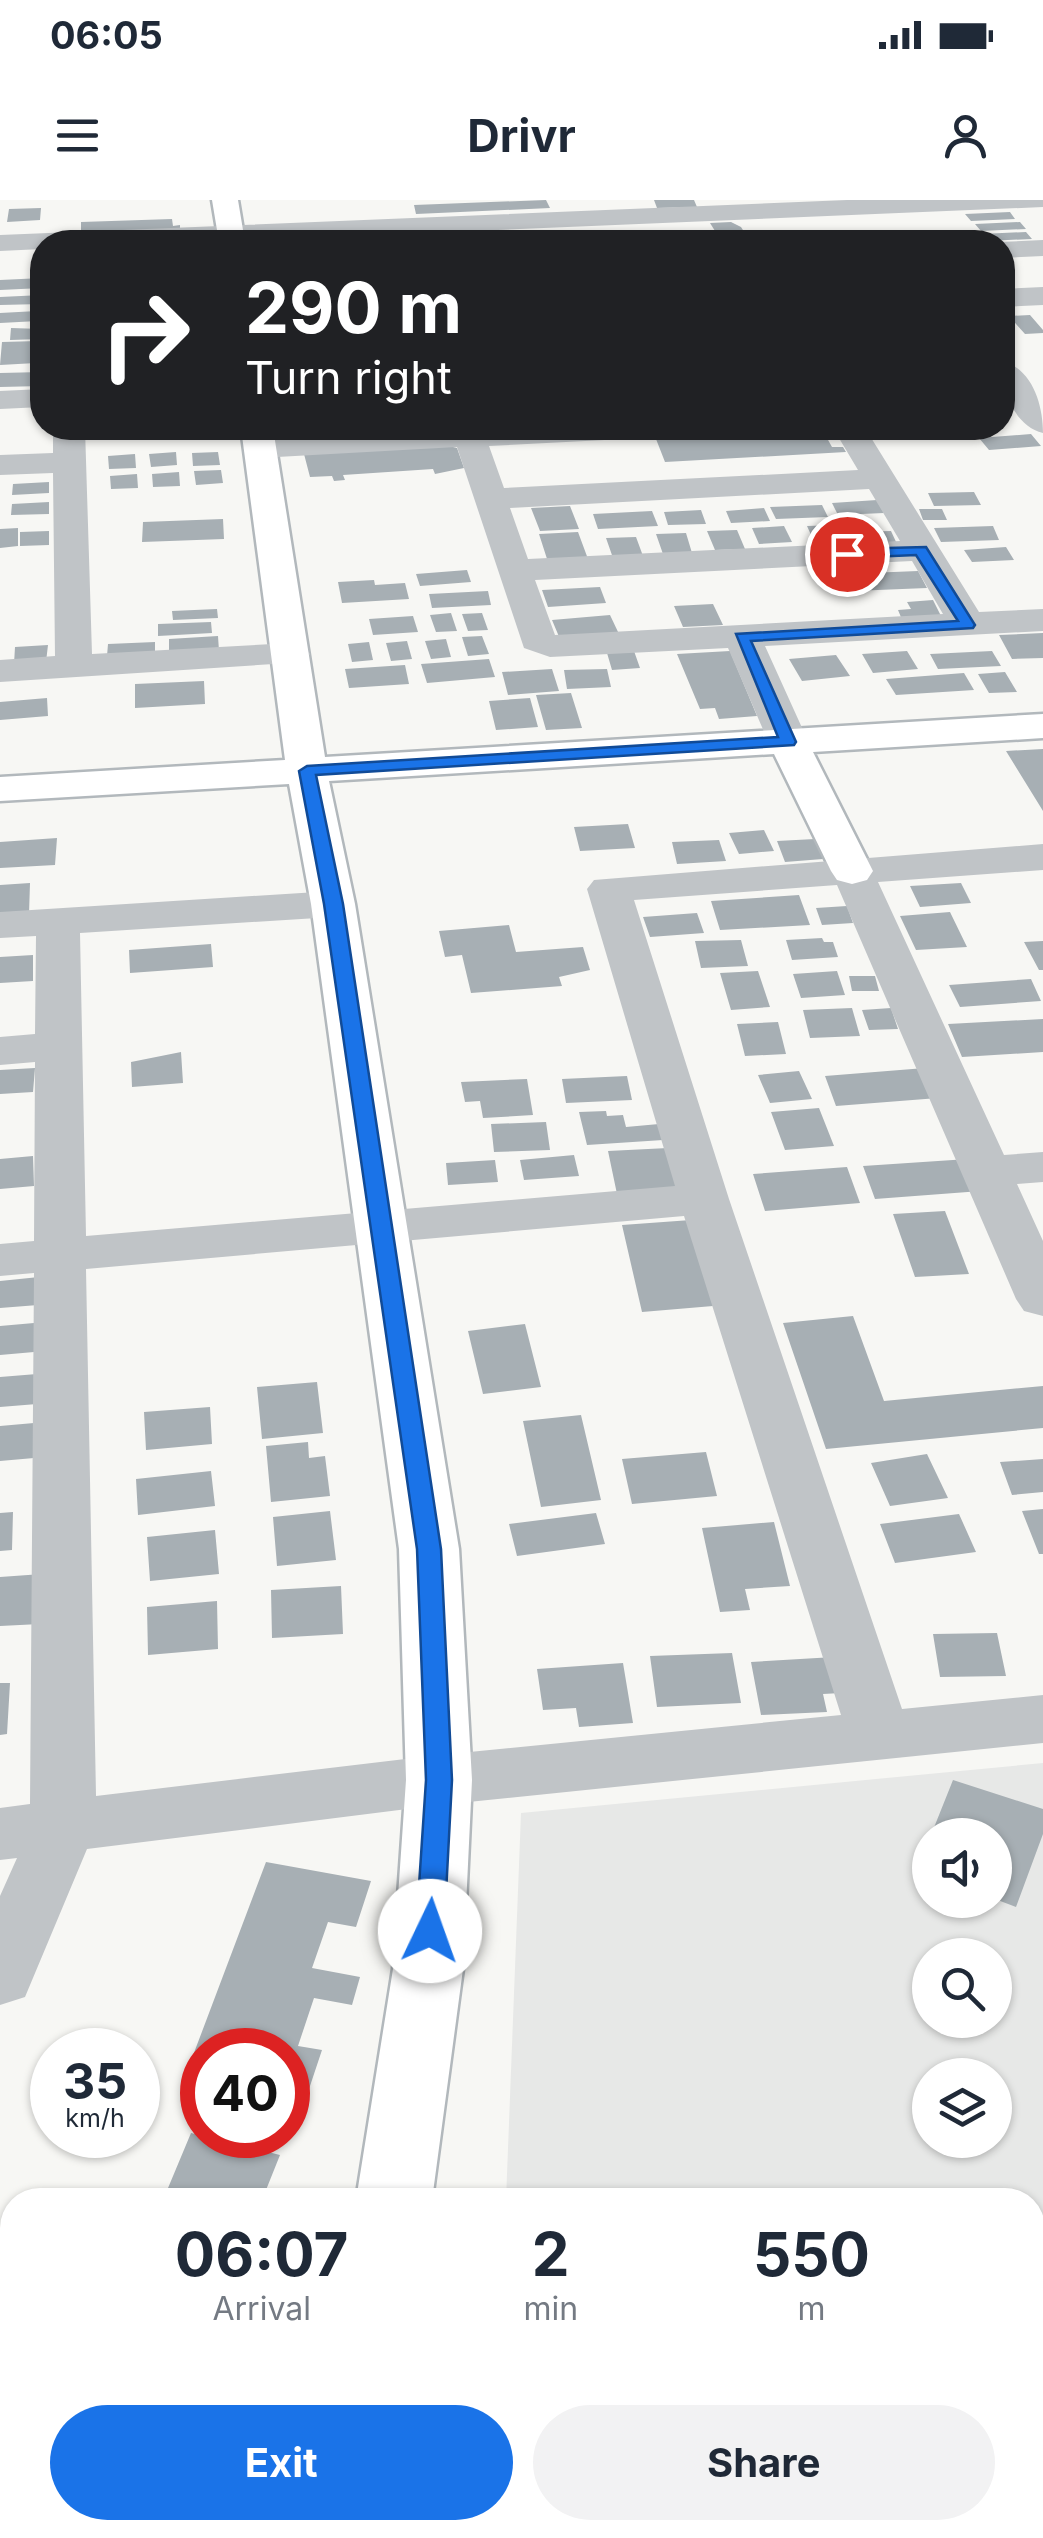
<!DOCTYPE html>
<html lang="en">
<head>
<meta charset="utf-8">
<style>
  body { margin:0; font-family:Inter,sans-serif; background:#f2f2f3; color:#1f2937; height:100vh; display:flex; flex-direction:column; font-size:38px; white-space:nowrap }
  * { box-sizing:border-box; margin:0 }
  p { font-size:32px; color:#747a83 }
  .icon { flex:none; width:55px; height:55px; fill:none; stroke:currentColor; stroke-width:2; stroke-linecap:round; stroke-linejoin:round }
  .map { position:relative; flex:1; overflow:hidden }
  .drawer { position:absolute; left:0px; top:1988px; width:1045px; height:352px; display:flex; flex-direction:column; background:#fff; border-radius:40px 40px 0 0; box-shadow:0 2px 8px #0004 }
  .drawer>* { flex:none }
  .hud { position:absolute; left:30px; top:30px; width:985px; height:210px; border-radius:40px; box-shadow:0 2px 8px #0004; background:#202124; color:#fff; overflow:hidden }
  .controls { position:absolute; left:912px; top:1618px; display:grid; gap:20px }
  .controls a { display:grid; place-items:center; width:100px; height:100px; border-radius:50%; background:#fff; box-shadow:0 2px 8px #0004; font-size:50px }
  .speed { position:absolute; left:30px; top:1828px; display:flex; gap:20px; font-size:50px; font-weight:700; text-align:center }
  .speed>* { display:grid; place-content:center; width:130px; height:130px; border-radius:50%; background:#fff; box-shadow:0 2px 8px #0004; line-height:1 }
  .speed small { font-size:25px; font-weight:400 }
  .speed .limit { border:15px solid #d22; background:#fff; color:#111 }
  .pin { position:absolute; display:grid; place-items:center; width:85px; height:85px; color:#fff; margin:-42px; border:5px solid #fff; border-radius:50%; box-shadow:0 2px 10px #0007 }
  .me { position:absolute; width:110px; margin:-55px; rotate:3deg; stroke-linejoin:round; filter:drop-shadow(0 0 8px #0008) }
  .turn { display:flex; align-items:center; gap:35px; height:210px; padding:0 50px; font-size:45px }
  .turn .icon { width:130px; height:130px; stroke-width:2.5 }
  .turn b { display:block; font-size:70px; line-height:85px }
  .eta { display:flex; justify-content:space-evenly; align-items:center; height:170px; text-align:center }
  .eta b { font-size:60px; font-weight:700; line-height:70px }
  .cta { display:flex; gap:20px; margin-top:auto; padding:20px 50px }
  .cta a { flex:1; height:115px; border-radius:60px; background:#1a73e8; color:#fff; font-size:40px; font-weight:700; line-height:115px; text-align:center }
  .cta a+a { background:#f2f2f3; color:#1f2937 }
  .status { display:flex; justify-content:space-between; align-items:center; height:70px; padding:0 50px; background:#fff; direction:ltr }
  .status svg { height:28px; fill:currentColor }
  header { display:flex; justify-content:space-between; align-items:center; height:130px; padding:0 50px; background:#fff; font-size:45px; font-weight:700 }
  .map>svg:first-child { display:block }
</style>
</head>
<body>
<div class="status"><b>06:05</b><svg viewBox="0 0 49 12"><path d="M0 12V9h3v3zM5 12V6h3v6zM10 12V3h3v9zM15 12V0h3v12zM26 1h20v11H26zM47 4h2v5h-2z"/></svg></div>
<header><svg class="icon" aria-label="menu" viewBox="0 0 24 24"><path d="M4 6h16M4 12h16M4 18h16"/></svg>Drivr<svg class="icon" aria-label="person" viewBox="0 0 24 24"><circle cx="12" cy="8" r="4"/><path d="M4 21q1-7 8-7t8 7"/></svg></header>
<div class="map">
<svg width="1043" height="2338" viewBox="0 0 1043 2338">
  <rect width="100%" height="100%" fill="#f7f7f4"/>
  <path fill="#e7e8e7" fill-rule="evenodd" d="M1043 1563V2338H445L446 2328H1032V2000H506L521 1613ZM930 1635H995V1700H930ZM930 1755H995V1820H930ZM930 1875H995V1940H930Z"/>
  <path fill="#a7afb4" d="M546 0 550 8 416 14 414 5Z
    M654 0H694L697 7 657 8Z
    M41 8 40 20 7 22 9 9Z
    M1010 12 1015 19 971 21 965 14Z
    M172 19 173 26 180 25V31L81 35V22Z
    M731 22 741 27 748 38 720 39 710 23Z
    M1020 22 1026 29 981 31 975 24Z
    M961 32 968 42H929L922 34Z
    M1026 32 1032 39 987 41 981 34Z
    M42 78V88L0 90V80Z
    M42 95V104L0 105V97Z
    M37 111 38 121 0 123V113Z
    M1030 115 1043 130V133L1025 134 1009 116Z
    M11 128 42 129V139L10 140Z
    M38 141 36 163 0 165 2 142Z
    M42 172V186L0 187V173Z
    M317 228H374L377 235 321 238Z
    M823 231 832 247H843L846 252 665 262 656 239Z
    M1031 234 1041 246 989 250 979 238Z
    M445 245 457 248 464 268 435 274 433 269 343 275 345 280 334 281 332 276 310 277 304 254Z
    M176 252 177 265 151 267 149 254Z
    M218 252 220 265 193 266 192 253Z
    M135 254 136 268 109 269 108 256Z
    M221 270 223 283 196 285 194 271Z
    M179 272 180 286 153 287 152 274Z
    M137 274 138 288 111 289 110 276Z
    M49 282V293L12 295 13 284Z
    M974 292 981 305 934 306 928 293Z
    M877 300 884 313 838 315 832 303Z
    M49 302V314L11 315 12 304Z
    M822 305 828 317 776 319 770 307Z
    M570 306 579 329 540 331 531 308Z
    M764 308 770 321 731 323 726 311Z
    M919 309H942L947 320H923Z
    M701 310 706 324 668 325 664 312Z
    M652 311 658 326 598 329 593 314Z
    M223 319 224 339 142 342 143 322Z
    M838 325 847 345 816 346 807 326Z
    M784 326 792 342 759 344 752 328Z
    M993 326 999 340 941 342 934 328Z
    M18 328V346L0 348V329Z
    M737 330 745 349 715 350 707 331Z
    M49 331V345L20 346V332Z
    M891 331 897 344 855 346 850 332Z
    M578 332 588 359 548 362 539 334Z
    M686 333 692 353 663 354 656 334Z
    M636 337 643 356 613 358 606 338Z
    M1006 347 1014 360 972 362 964 350Z
    M467 370 471 382 420 386 416 374Z
    M918 371 927 388 853 391 844 374Z
    M374 380 375 385 405 383 409 399 342 403 338 382Z
    M600 387 606 403 548 407 542 390Z
    M488 391 491 405 432 408 429 394Z
    M933 400 943 420 903 422 898 410 911 409 907 402Z
    M713 404 723 425 683 427 674 406Z
    M217 409 218 418 173 420 172 411Z
    M451 413 457 431 436 432 430 415Z
    M482 413 488 430 468 431 462 414Z
    M610 415 619 434 560 439 552 420Z
    M413 416 418 432 373 435 369 419Z
    M211 422 212 433 158 436V424Z
    M1043 433V458L1012 459 999 435Z
    M218 436 219 451 169 454V439Z
    M482 436 489 454 468 456 462 437Z
    M446 439 451 457 431 459 425 441Z
    M407 441 412 459 391 461 386 443Z
    M155 442V454L107 456 108 444Z
    M369 442 373 460 352 462 348 444Z
    M48 445 46 462 14 464 15 447Z
    M634 451 640 468 612 470 607 453Z
    M730 451 757 516 719 519 715 508 700 509 677 454Z
    M907 451 918 469 873 473 862 454Z
    M992 451 1001 466 938 469 930 454Z
    M836 455 850 476 802 481 789 459Z
    M489 459 495 477 427 483 421 464Z
    M405 465 409 484 349 488 345 469Z
    M552 469 559 491 508 495 502 472Z
    M607 469 611 487 567 489 564 470Z
    M1005 472 1017 492 989 493 978 474Z
    M964 473 974 490 896 495 886 479Z
    M204 481 205 504 135 508V484Z
    M571 493 582 528 546 530 536 495Z
    M47 498 48 516 0 520V502Z
    M530 498 538 527 496 530 489 501Z
    M1043 549V611L1006 551Z
    M628 624 635 648 580 651 574 627Z
    M764 630 774 651 739 654 729 633Z
    M57 638 55 665 0 668V642Z
    M815 639 823 659 785 662 777 641Z
    M719 640 726 661 677 664 672 642Z
    M30 683 29 714 0 716V685Z
    M961 683 971 703 920 707 910 686Z
    M799 695 810 725 720 730 711 701Z
    M847 706 853 723 822 725 816 708Z
    M950 712 967 747 916 750 900 716Z
    M697 713 704 733 650 737 643 717Z
    M509 725 516 752 583 747 590 770 559 777 562 786 471 793 462 755 445 757 439 731Z
    M822 738 824 742H833L838 757 792 760 786 740Z
    M741 740 748 766 701 768 695 741Z
    M1043 741V770H1039L1024 742Z
    M211 744 213 767 130 773 129 750Z
    M33 755V781L0 783V757Z
    M758 771 770 807 731 810 720 773Z
    M837 771 845 795 801 798 793 774Z
    M849 776H875L879 791H852Z
    M1031 779 1041 801 960 807 949 785Z
    M852 808 860 836 810 838 803 810Z
    M891 808 898 829 869 830 862 810Z
    M1043 819V852L962 857 948 824Z
    M778 822 786 854 745 856 737 824Z
    M181 852 183 883 132 887 131 862Z
    M35 868 33 892 0 894V870Z
    M925 868 938 898 836 906 825 876Z
    M799 871 812 899 770 903 758 875Z
    M627 876 632 900 566 903 562 879Z
    M527 879 533 915 483 918 480 901 465 902 461 882Z
    M819 908 834 946 785 950 771 912Z
    M606 911 607 916 623 915 626 927 659 924 663 940 587 945 579 912Z
    M546 922 550 950 494 952 491 924Z
    M668 948 677 990 617 994 608 951Z
    M574 955 579 976 524 980 520 960Z
    M33 956 34 986 0 989V959Z
    M968 959 981 991 875 999 863 966Z
    M495 960 498 982 448 985 446 963Z
    M847 967 860 1003 765 1011 753 974Z
    M945 1011 969 1074 915 1077 893 1014Z
    M691 1020 713 1106 642 1112 622 1025Z
    M39 1077 38 1105 0 1108V1081Z
    M853 1116 884 1201 1043 1186V1228L826 1249 783 1123Z
    M34 1123V1152L0 1155V1126Z
    M525 1124 541 1187 483 1194 468 1131Z
    M37 1174V1204L0 1207V1177Z
    M317 1182 323 1233 262 1239 257 1187Z
    M210 1207 212 1244 146 1250 144 1212Z
    M581 1215 601 1300 541 1307 523 1221Z
    M34 1223V1258L0 1261V1226Z
    M308 1242 309 1258 325 1256 330 1296 271 1302 266 1246Z
    M706 1252 717 1296 632 1304 622 1259Z
    M927 1254 948 1298 890 1306 871 1263Z
    M1043 1259V1292L1012 1295 1000 1262Z
    M211 1271 215 1306 138 1315 136 1279Z
    M1043 1309V1354H1039L1022 1311Z
    M330 1311 336 1360 277 1366 273 1317Z
    M13 1312 12 1350 0 1351V1313Z
    M596 1313 605 1344 517 1356 509 1324Z
    M959 1314 976 1352 895 1363 880 1324Z
    M774 1322 790 1386 745 1389 750 1410 720 1412 702 1328Z
    M215 1330 219 1374 150 1381 147 1337Z
    M42 1374 40 1424 0 1426V1377Z
    M341 1386 343 1434 272 1438 271 1390Z
    M217 1401 218 1449 148 1455 147 1407Z
    M997 1433 1006 1476 940 1477 933 1434Z
    M732 1453 741 1503 657 1507 650 1456Z
    M834 1457 841 1493 823 1494 827 1512 761 1515 751 1462Z
    M623 1463 633 1523 579 1527 576 1508 543 1510 537 1469Z
    M0 1483H10L7 1534 0 1535Z
    M953 1580 1043 1609V1634L1016 1707 995 1699V1635H931Z
    M930 1637V1678L915 1673Z
    M266 1662 371 1681 356 1727 328 1722 312 1768 360 1777 352 1805 314 1798 298 1846 322 1850 306 1898 288 1894V1850H202V1878L186 1874Z
    M191 1933 280 1955 262 2000H163Z
    M12 2160V2241L0 2239V2194Z
    M0 2261 12 2265V2328H38L34 2338H0Z
    M875 2328H1004L1031 2338H872Z"/>
  <g fill="none" stroke-linecap="round" stroke-linejoin="round">
    <defs>
      <path id="secondary" d="M212 0H238L245 42H219Z
        M241 228H273L325 557 1043 514V538L813 552 873 671 867 680 852 684 837 680 831 671 774 554 329 581 355 704 459 1349 472 1580 463 1769 432 2000H356L393 1769 406 1580 399 1349 311 704 289 584 0 601V577L285 560Z
        M294 2328H378L375 2338H291Z"/>
    </defs>
    <use href="#secondary" stroke="#b2b8bc" stroke-width="5"/>
    <path fill="#c0c4c7" fill-rule="evenodd" d="M847 0H1043V7L210 42H42V49L0 51V35Z
      M1043 40V56L1002 58V42H999Z
      M1043 87V105L1002 107V89Z
      M1002 161C1033 169 1043 206 1043 233 1012 225 1002 188 1002 161Z
      M42 189V207L0 209V191Z
      M53 228H85L92 454 291 443 304 446 310 454 304 462 0 482V460L55 456 53 273 0 275V255L53 253Z
      M451 228H659L643 238 489 246 504 288 858 270 833 228H865L979 412 1043 409V431L765 446 808 541 802 549H774L768 541 728 448 550 457 524 448 457 247 259 258 243 248 259 238ZM869 289 900 341 528 359 510 308ZM912 361 943 414 555 435 535 380Z
      M1043 644V670L878 682 1004 955 1043 952V982L1017 984 1043 1041V1116L1024 1111 1016 1099 837 685 634 700 729 999 902 1509 1043 1495V1543L439 1605 87 1649 25 1797 0 1805V1696L17 1658 0 1660V1608L30 1604 34 1073 0 1076V1044L34 1041 35 862 0 865V837L35 834 36 736 0 738V712L333 691 348 695 355 704 348 713 333 717 80 733 86 1036 675 986 587 689 594 680ZM684 1016 841 1515 439 1555 96 1596 86 1069Z"/>
    <use href="#secondary" fill="#fff" fill-rule="evenodd"/>
  </g>
  <path fill="#1a73e8" stroke="#114b97" stroke-width="2.5" d="M926 347 975 425 973 428 751 441 796 542 794 545 316 575 343 704 441 1349 452 1580 444 1731 440 1739H420L416 1731 426 1580 417 1349 324 704 299 571 307 566 778 537 736 434 958 421 916 355 847 358 840 354 847 349Z"/>
</svg>
<div class="controls">
<a><svg class="icon" aria-label="sound" viewBox="0 0 24 24"><path d="M4 9h4l5-4v14l-5-4H4zM17 9q2 3 0 6"/></svg></a>
<a><svg class="icon" aria-label="search" viewBox="0 0 24 24"><circle cx="10" cy="10" r="6"/><path d="M15 15l6 6"/></svg></a>
<a><svg class="icon" aria-label="layers" viewBox="0 0 24 24"><path d="M12 4l9 5-9 5-9-5zM3 14l9 5 9-5"/></svg></a>
</div>
<div class="speed"><div>35<small>km/h</small></div><div class="limit">40</div></div>
<div class="pin" style="left:847px;top:354px;background:#d93025"><svg class="icon" aria-label="arrive" viewBox="0 0 24 24"><path d="M6 21V4h12l-3 4 3 4H6"/></svg></div>
<svg class="me" style="left:430px;top:1731px" viewBox="-20 -20 40 40"><circle r="19" fill="#fff"/><path d="M0-13L10 11 0 6-10 11z" fill="#1a73e8"/></svg>
<div class="hud">
<div class="turn"><svg class="icon" aria-label="right" viewBox="0 0 24 24"><path d="M7 20v-9h11M14 6l5 5-5 5"/></svg><div><b>290 m</b>Turn right</div></div>
</div>
<section class="drawer">
<div class="eta">
<div><b>06:07</b><p>Arrival</p></div>
<div><b>2</b><p>min</p></div>
<div><b>550</b><p>m</p></div>
</div>
<div class="cta"><a>Exit</a><a>Share</a></div>
</section>
</div>
</body>
</html>
